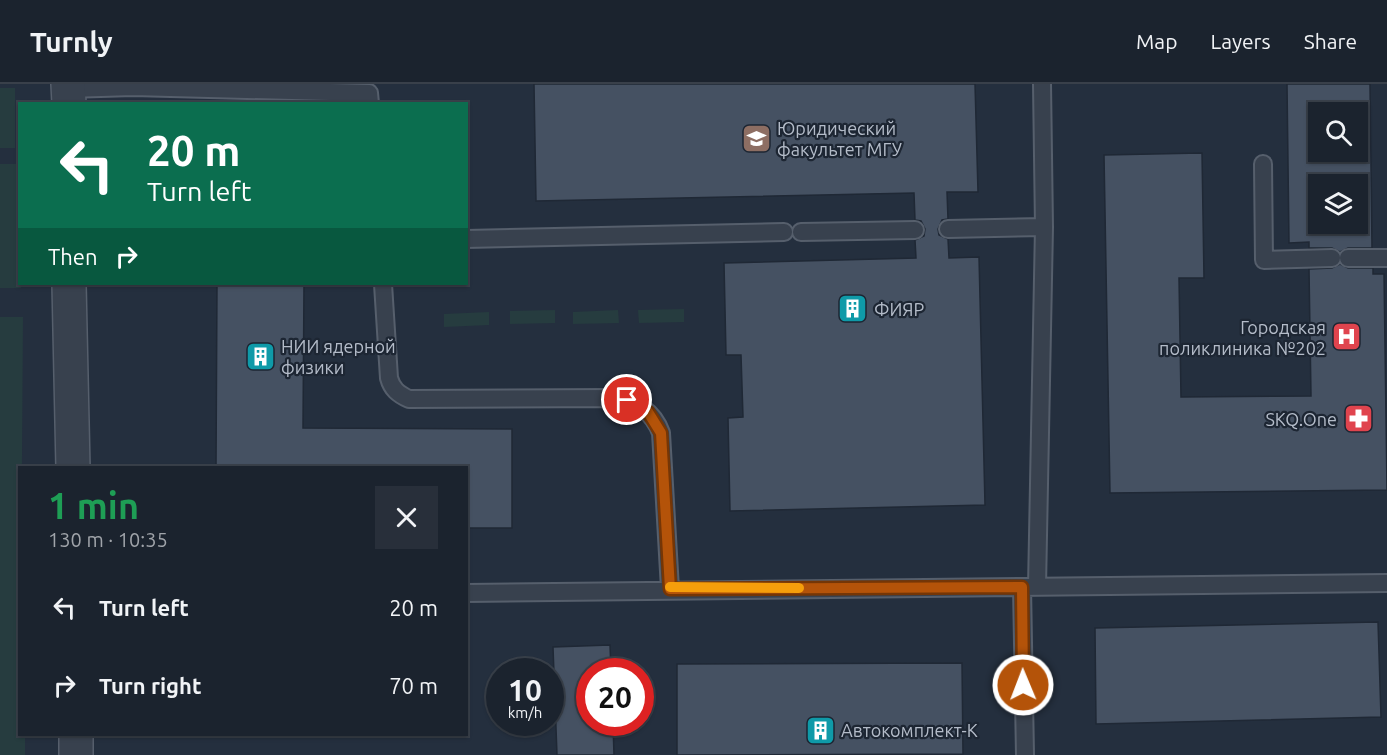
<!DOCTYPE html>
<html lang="en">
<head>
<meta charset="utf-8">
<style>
  body { margin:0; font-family:Ubuntu,sans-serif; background:#282f3a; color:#f1f3f6; height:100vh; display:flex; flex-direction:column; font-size:22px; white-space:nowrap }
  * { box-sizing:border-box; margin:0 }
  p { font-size:20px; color:#a0a4aa }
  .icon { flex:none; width:33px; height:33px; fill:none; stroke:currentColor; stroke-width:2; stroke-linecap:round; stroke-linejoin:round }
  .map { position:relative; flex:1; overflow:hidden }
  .drawer { position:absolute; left:18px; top:382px; width:450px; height:270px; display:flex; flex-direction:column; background:#1b232e; border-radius:0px; box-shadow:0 2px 4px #0004,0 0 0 2px #39404a }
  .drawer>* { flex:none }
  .hud { position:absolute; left:18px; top:18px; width:450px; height:183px; border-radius:0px; box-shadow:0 2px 4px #0004,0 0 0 2px #39404a; background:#0b6e4f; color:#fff; overflow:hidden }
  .fabs { position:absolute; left:1308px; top:18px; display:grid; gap:12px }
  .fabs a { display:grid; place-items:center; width:60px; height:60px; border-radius:0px; background:#1b232e; box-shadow:0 2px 4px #0004,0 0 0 2px #39404a; font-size:30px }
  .speed { position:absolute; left:486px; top:574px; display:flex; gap:12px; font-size:30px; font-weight:700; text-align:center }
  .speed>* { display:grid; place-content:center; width:78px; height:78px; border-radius:50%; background:#1b232e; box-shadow:0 2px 4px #0004,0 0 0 2px #39404a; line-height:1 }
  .speed small { font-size:15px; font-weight:400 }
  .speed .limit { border:9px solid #d22; background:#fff; color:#111 }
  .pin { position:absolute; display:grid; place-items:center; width:51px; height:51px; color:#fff; margin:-26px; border:3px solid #fff; border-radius:50%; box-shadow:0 2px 6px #0007 }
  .me { position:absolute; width:66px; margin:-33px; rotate:359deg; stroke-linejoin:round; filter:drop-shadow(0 0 4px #0008) }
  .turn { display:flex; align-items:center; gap:21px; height:126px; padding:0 30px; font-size:27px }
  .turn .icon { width:78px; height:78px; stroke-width:2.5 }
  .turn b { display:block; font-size:42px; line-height:51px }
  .then { display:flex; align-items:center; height:57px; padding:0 30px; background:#0003; gap:12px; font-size:22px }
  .round { display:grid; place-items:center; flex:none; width:63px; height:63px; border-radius:0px; background:#282f3a }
  .overview { display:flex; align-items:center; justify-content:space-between; height:102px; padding:0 30px }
  h1 { font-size:36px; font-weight:700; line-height:45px; color:#1e9e55 }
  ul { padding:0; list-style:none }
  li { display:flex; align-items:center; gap:18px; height:78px; padding:0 30px }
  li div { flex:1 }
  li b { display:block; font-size:22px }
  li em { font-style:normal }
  header { display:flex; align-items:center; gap:36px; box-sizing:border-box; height:84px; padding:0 30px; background:#1b232e; border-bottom:2px solid #39404a }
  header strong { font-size:28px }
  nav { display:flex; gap:33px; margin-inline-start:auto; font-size:21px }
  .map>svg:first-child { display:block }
</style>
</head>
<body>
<header>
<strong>Turnly</strong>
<nav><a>Map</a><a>Layers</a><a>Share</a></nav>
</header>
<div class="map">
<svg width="1387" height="671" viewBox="0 0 1387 671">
  <rect width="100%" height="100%" fill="#242f3e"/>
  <path fill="#263c3f" d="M0 4H15V64H0Z
    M0 80H19L21 204H0Z
    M684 225V238L639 239 638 226Z
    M555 226V239L510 240V227Z
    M618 226 619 239 573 240V228Z
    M489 228V241L444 243V230Z
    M0 233H23L20 651H25V671H0Z"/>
  <path fill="#455162" stroke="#1f2835" stroke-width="1.5" fill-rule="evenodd" d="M534 0H975L978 108H947L948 135 942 136 938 145 939 151 948 155 949 174 979 173 985 421 730 427 728 334 743 333 741 271H726L724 179 916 174 915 156 924 152 925 145 921 137 915 136 914 109 536 117Z
    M1287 0H1370L1372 164H1348L1340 168 1332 164H1309V158L1289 159ZM1318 28H1358V68H1318ZM1318 100H1358V140H1318Z
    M1202 69 1204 194H1179L1181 313 1311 312 1309 185 1332 184 1340 180 1348 184H1373V190H1384L1387 406 1110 409 1104 71Z
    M217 200H304L303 344 512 345V444H466V384H216Z
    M1378 538 1381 633 1096 640 1095 544Z
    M610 561 611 588H590V639H613L614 671H557L553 563Z
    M962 579 963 670 677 671V580Z"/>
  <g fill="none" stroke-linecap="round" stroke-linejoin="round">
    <defs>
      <path id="service" d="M1042 0 1044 143
        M68 5 133 3 369 9 370 20
        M1263 80 1264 176 1332 174
        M948 145 1044 143 1037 503
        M801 148 915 146
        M466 155 784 148
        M1348 174H1387
        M383 200 389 294C392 305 398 310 409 315L615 314C637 318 653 327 661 349L670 505
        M1022 503 1025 671
        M466 509 1387 499"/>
      <path id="minor" d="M68 0 69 20
        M69 200 73 384
        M76 651V671"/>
    </defs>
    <use href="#service" stroke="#565f6c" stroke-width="20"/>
    <use href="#minor" stroke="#565f6c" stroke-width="36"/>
    <use href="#service" stroke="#38414e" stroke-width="16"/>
    <use href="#minor" stroke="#38414e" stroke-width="33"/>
  </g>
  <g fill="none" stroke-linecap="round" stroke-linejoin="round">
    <defs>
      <path id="route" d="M627 316 648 328 661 349 670 505 1022 503 1023 601"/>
    </defs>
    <use href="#route" stroke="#753606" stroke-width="15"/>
    <use href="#route" stroke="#b45309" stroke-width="10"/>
    <path stroke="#f59e0b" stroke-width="10" d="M670 503 799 504"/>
  </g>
  <defs>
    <symbol id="university-square" viewBox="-11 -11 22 22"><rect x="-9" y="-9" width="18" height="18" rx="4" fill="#8d6e63" stroke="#1d2633"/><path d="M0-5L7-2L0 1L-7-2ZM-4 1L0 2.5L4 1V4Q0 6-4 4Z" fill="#fff"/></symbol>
    <symbol id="building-square" viewBox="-11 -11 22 22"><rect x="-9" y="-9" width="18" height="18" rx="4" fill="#0f9aa8" stroke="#1d2633"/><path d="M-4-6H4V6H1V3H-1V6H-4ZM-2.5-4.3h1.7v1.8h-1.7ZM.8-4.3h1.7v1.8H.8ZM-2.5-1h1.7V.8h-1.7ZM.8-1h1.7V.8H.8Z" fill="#fff"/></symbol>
    <symbol id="hospital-square" viewBox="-11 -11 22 22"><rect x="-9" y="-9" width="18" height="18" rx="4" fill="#e0444e" stroke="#1d2633"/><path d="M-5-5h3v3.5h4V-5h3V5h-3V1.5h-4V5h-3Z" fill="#fff"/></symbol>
    <symbol id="pharmacy-square" viewBox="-11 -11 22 22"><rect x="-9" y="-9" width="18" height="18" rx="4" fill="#e0444e" stroke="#1d2633"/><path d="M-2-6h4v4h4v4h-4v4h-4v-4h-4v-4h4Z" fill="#fff"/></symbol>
  </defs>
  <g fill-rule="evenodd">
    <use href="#university-square" x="740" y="38" width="33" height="33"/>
    <use href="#building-square" x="836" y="208" width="33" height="33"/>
    <use href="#hospital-square" x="1330" y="236" width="33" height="33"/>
    <use href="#building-square" x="244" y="256" width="33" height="33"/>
    <use href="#pharmacy-square" x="1342" y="318" width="33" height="33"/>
    <use href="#building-square" x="804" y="630" width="33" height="33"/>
  </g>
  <g text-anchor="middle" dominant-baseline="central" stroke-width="4.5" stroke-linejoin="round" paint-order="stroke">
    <g font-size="18" fill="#b4bcc9" stroke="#1d2633" text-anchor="start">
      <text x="777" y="44">Юридический<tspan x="777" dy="21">факультет МГУ</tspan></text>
      <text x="874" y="225">ФИЯР</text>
      <text x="1326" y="243" text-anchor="end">Городская<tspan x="1326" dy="21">поликлиника №202</tspan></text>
      <text x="281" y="262">НИИ ядерной<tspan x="281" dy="21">физики</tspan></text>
      <text x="1337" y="335" text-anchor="end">SKQ.One</text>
      <text x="841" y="646">Автокомплект-К</text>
    </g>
  </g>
</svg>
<div class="fabs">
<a><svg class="icon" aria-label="search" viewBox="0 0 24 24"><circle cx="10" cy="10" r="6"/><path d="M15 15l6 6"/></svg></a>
<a><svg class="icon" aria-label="layers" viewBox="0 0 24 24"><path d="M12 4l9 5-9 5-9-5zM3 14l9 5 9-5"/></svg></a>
</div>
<div class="speed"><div>10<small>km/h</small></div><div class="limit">20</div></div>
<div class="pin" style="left:627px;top:316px;background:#d93025"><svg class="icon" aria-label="arrive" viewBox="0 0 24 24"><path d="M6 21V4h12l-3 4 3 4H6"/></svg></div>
<svg class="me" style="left:1023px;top:601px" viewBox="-20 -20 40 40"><circle r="17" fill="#b45309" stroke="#fff" stroke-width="3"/><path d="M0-11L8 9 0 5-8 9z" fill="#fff"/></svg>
<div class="hud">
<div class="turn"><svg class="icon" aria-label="left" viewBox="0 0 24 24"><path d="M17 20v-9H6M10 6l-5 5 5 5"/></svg><div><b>20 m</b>Turn left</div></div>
<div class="then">Then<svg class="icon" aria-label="right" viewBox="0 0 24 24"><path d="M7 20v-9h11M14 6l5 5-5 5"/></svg></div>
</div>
<section class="drawer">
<div class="overview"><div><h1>1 min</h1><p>130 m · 10:35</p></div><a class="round"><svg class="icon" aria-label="close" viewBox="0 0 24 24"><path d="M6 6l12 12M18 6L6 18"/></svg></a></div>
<ul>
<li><svg class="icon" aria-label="left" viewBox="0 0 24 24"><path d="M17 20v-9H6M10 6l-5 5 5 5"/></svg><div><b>Turn left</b></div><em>20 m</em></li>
<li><svg class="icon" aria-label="right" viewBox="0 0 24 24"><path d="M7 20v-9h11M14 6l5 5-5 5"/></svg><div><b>Turn right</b></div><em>70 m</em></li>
</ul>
</section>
</div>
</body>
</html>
